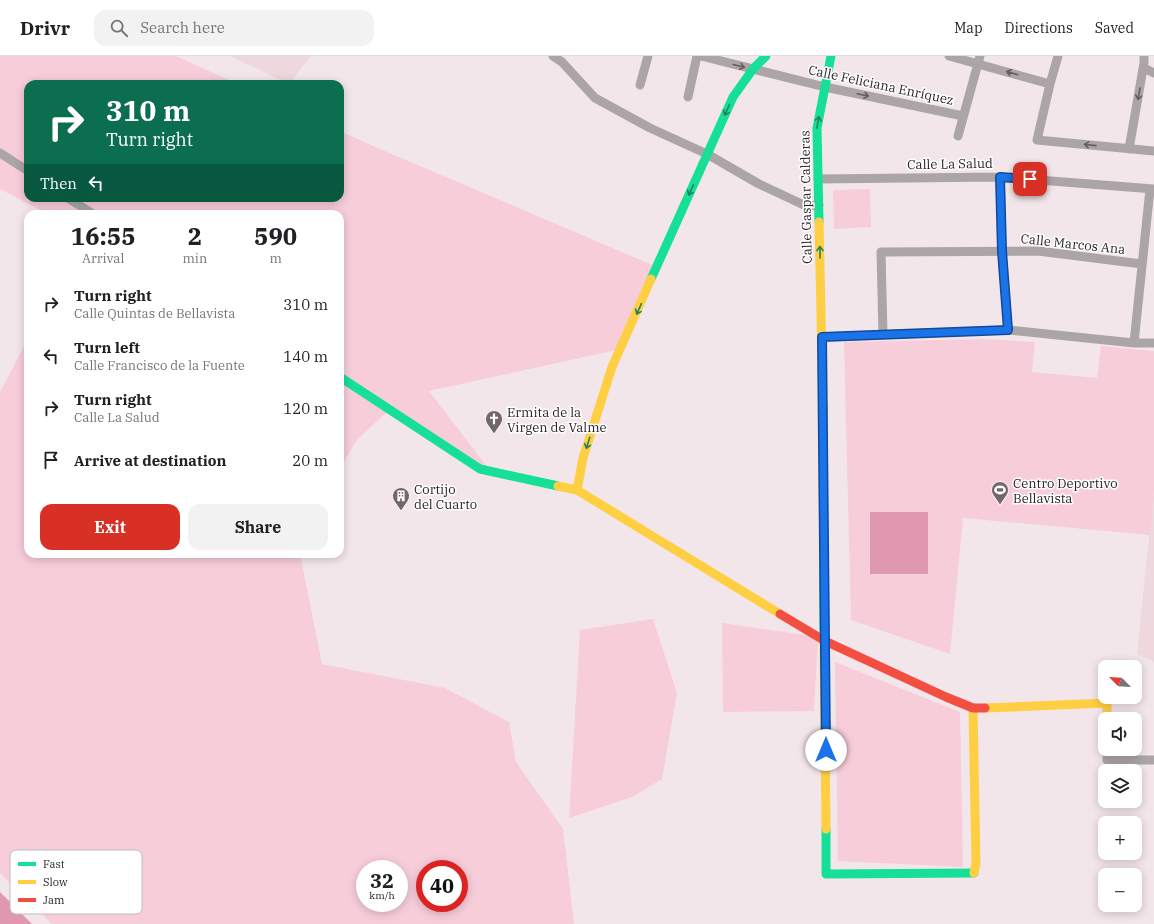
<!DOCTYPE html>
<html lang="en">
<head>
<meta charset="utf-8">
<style>
  body { margin:0; font-family:"IBM Plex Serif",serif; background:#f2f2f2; color:#202124; height:100vh; display:flex; flex-direction:column; font-size:15px; white-space:nowrap }
  * { box-sizing:border-box; margin:0 }
  p { font-size:13px; color:#757577 }
  .icon { flex:none; width:22px; height:22px; fill:none; stroke:currentColor; stroke-width:2; stroke-linecap:round; stroke-linejoin:round }
  .map { position:relative; flex:1; overflow:hidden }
  .side { position:absolute; left:24px; top:154px; width:320px; height:348px; display:flex; flex-direction:column; background:#fff; border-radius:12px; box-shadow:0 2px 10px #0003 }
  .side>* { flex:none }
  .guide { position:absolute; left:24px; top:24px; width:320px; height:122px; border-radius:12px; box-shadow:0 2px 10px #0003; background:#0b6e4f; color:#fff; overflow:hidden }
  .needle { width:26px; rotate:294deg }
  .fabs { position:absolute; left:1098px; top:604px; display:grid; gap:8px }
  .fabs a { display:grid; place-items:center; width:44px; height:44px; border-radius:8px; background:#fff; box-shadow:0 2px 10px #0003; font-size:20px }
  .speed { position:absolute; left:356px; top:804px; display:flex; gap:8px; font-size:20px; font-weight:700; text-align:center }
  .speed>* { display:grid; place-content:center; width:52px; height:52px; border-radius:50%; background:#fff; box-shadow:0 2px 10px #0003; line-height:1 }
  .speed small { font-size:10px; font-weight:400 }
  .speed .limit { border:6px solid #d22; background:#fff; color:#111 }
  .pin { position:absolute; display:grid; place-items:center; width:34px; height:34px; color:#fff; margin:-17px; border-radius:8px; box-shadow:0 2px 6px #0006 }
  .me { position:absolute; width:44px; margin:-22px; rotate:0deg; stroke-linejoin:round; filter:drop-shadow(0 0 3px #0008) }
  .turn { display:flex; align-items:center; gap:14px; height:84px; padding:0 16px; font-size:18px }
  .turn .icon { width:52px; height:52px; stroke-width:2.5 }
  .turn b { display:block; font-size:28px; line-height:34px }
  .then { display:flex; align-items:center; height:38px; padding:0 16px; background:#0003; gap:8px; font-size:15px }
  .eta { display:flex; justify-content:space-evenly; align-items:center; height:68px; text-align:center }
  .eta b { font-size:24px; font-weight:800; line-height:28px }
  .primary-button { display:flex; gap:8px; margin-top:auto; padding:8px 16px }
  .primary-button a { flex:1; height:46px; border-radius:12px; background:#d93025; color:#fff; font-size:16px; font-weight:800; line-height:46px; text-align:center }
  .primary-button a+a { background:#f2f2f2; color:#202124 }
  ul { padding:0; list-style:none }
  li { display:flex; align-items:center; gap:12px; height:52px; padding:0 16px }
  li div { flex:1 }
  li b { display:block; font-size:15px }
  li em { font-style:normal }
  header { display:flex; align-items:center; gap:24px; box-sizing:border-box; height:56px; padding:0 20px; background:#fff; border-bottom:1px solid #e0e0e0 }
  header strong { font-size:19px }
  nav { display:flex; gap:22px; margin-inline-start:auto; font-size:14px }
  .search { width:280px; height:36px; background:#f2f2f2; display:flex; align-items:center; gap:10px; box-sizing:border-box; padding:0 14px; border-radius:12px; color:#757577; font-size:15px }
  .map>svg:first-child { display:block }
</style>
</head>
<body>
<header>
<strong>Drivr</strong>
<div class="search"><svg class="icon" aria-label="search" viewBox="0 0 24 24"><circle cx="10" cy="10" r="6"/><path d="M15 15l6 6"/></svg>Search here</div>
<nav><a>Map</a><a>Directions</a><a>Saved</a></nav>
</header>
<div class="map">
<svg width="1154" height="868" viewBox="0 0 1154 868">
  <rect width="100%" height="100%" fill="#f3e6ea"/>
  <path fill="#eed8de" d="M230 0H311L289 28Z
    M1154 433V606L1137 598Z"/>
  <path fill="#f7cdda" fill-rule="evenodd" d="M0 0H176L238 28H28V142H340V75L373 90 657 211 621 293 429 335 491 416 390 353 356 385 340 413V158H48L0 133Z
    M870 133 871 171 834 173 833 134Z
    M28 283V498H300L322 608 445 632 509 666 516 706 563 773 574 868H52L0 817V336ZM365 813H399V847H365ZM425 813H459V847H425Z
    M984 283 1035 286 1032 316 1097 322 1101 290 1154 295V437L1150 479 963 462 950 598 851 564 844 286Z
    M653 563 677 637 662 723 632 741 569 762 580 574Z
    M722 567 818 581 814 655 723 656Z
    M835 606 960 656 963 811 838 805Z"/>
  <path fill="#df98b0" d="M870 456H928V518H870Z
    M0 836 32 868H0Z"/>
  <g fill="none" stroke-linecap="round" stroke-linejoin="round">
    <path stroke="#aba5a7" stroke-width="9" d="M553 0 562 6 595 42 650 72 707 98 759 128 806 150 819 149
      M701 0 825 31 963 60
      M949 0 1050 28
      M1058 0 1050 28 1037 84 1154 95
      M1144 12 1154 17
      M640 29 648 0
      M688 41 697 0
      M958 80 980 0
      M1129 93 1144 7V0
      M0 97 28 115
      M1000 121 1002 195 1008 274
      M818 123 1000 121 1154 133
      M68 142 93 158
      M883 278 881 196 1038 195 1142 208
      M822 281 1008 274 1134 287H1154
      M1134 287 1150 133
      M1107 693V704H1154"/>
    <path stroke="#16e098" stroke-width="9" d="M819 166 817 72 831 0
      M651 223 733 41 753 13 766 0
      M340 321 480 413 558 430
      M823 349 824 583
      M826 773V818L974 817"/>
    <path stroke="#ffcf43" stroke-width="9" d="M819 166 823 349
      M558 430 577 434 780 558
      M577 434 583 402 612 311 651 223
      M824 583 826 773
      M973 652 976 808 974 817
      M985 652 1107 647V663"/>
    <path stroke="#f24e42" stroke-width="9" d="M780 558 825 585 946 641 973 652H985"/>
  </g>
  <defs><path id="oneway-shaft" d="M-6 0H5M1.5-3L5.5 0L1.5 3" fill="none" stroke-width="1.6" stroke-linecap="round" stroke-linejoin="round"/></defs>
  <g stroke="#655e60">
    <use href="#oneway-shaft" transform="translate(739 10) rotate(14)"/>
    <use href="#oneway-shaft" transform="translate(1012 17) rotate(-164)"/>
    <use href="#oneway-shaft" transform="translate(1139 38) rotate(100)"/>
    <use href="#oneway-shaft" transform="translate(863 39) rotate(12)"/>
    <use href="#oneway-shaft" transform="translate(1090 89) rotate(-174)"/>
  </g>
  <g stroke="#21825f">
    <use href="#oneway-shaft" transform="translate(727 54) rotate(114)"/>
    <use href="#oneway-shaft" transform="translate(818 66) rotate(-80)"/>
    <use href="#oneway-shaft" transform="translate(691 134) rotate(114)"/>
    <use href="#oneway-shaft" transform="translate(820 196) rotate(-91)"/>
    <use href="#oneway-shaft" transform="translate(639 253) rotate(114)"/>
    <use href="#oneway-shaft" transform="translate(588 387) rotate(108)"/>
  </g>
  <g fill="none" stroke-linecap="round" stroke-linejoin="round">
    <defs>
      <path id="route" d="M826 694 822 281 1008 274 1002 195 1000 121 1030 123"/>
    </defs>
    <use href="#route" stroke="#114b97" stroke-width="10"/>
    <use href="#route" stroke="#1a73e8" stroke-width="7"/>
  </g>
  <defs>
    <symbol id="church-pin" viewBox="-11 -11 22 30"><path d="M0 17L-7.5 6A9.5 9.5 0 1 1 7.5 6Z" fill="#72686b" stroke="#fff"/><path d="M-1.2-6h2.4v3.5h3.3v2.4h-3.3V6h-2.4V-.1h-3.3v-2.4h3.3Z" fill="#fff"/></symbol>
    <symbol id="stadium-pin" viewBox="-11 -11 22 30"><path d="M0 17L-7.5 6A9.5 9.5 0 1 1 7.5 6Z" fill="#72686b" stroke="#fff"/><path d="M0-5a6.5 5 0 1 0 0 10a6.5 5 0 1 0 0-10ZM-3.5-1.8h7v3.6h-7Z" fill="#fff"/></symbol>
    <symbol id="building-pin" viewBox="-11 -11 22 30"><path d="M0 17L-7.5 6A9.5 9.5 0 1 1 7.5 6Z" fill="#72686b" stroke="#fff"/><path d="M-4-6H4V6H1V3H-1V6H-4ZM-2.5-4.3h1.7v1.8h-1.7ZM.8-4.3h1.7v1.8H.8ZM-2.5-1h1.7V.8h-1.7ZM.8-1h1.7V.8H.8Z" fill="#fff"/></symbol>
  </defs>
  <g fill-rule="evenodd">
    <use href="#church-pin" x="484" y="353" width="20" height="27"/>
    <use href="#stadium-pin" x="990" y="424" width="20" height="27"/>
    <use href="#building-pin" x="391" y="430" width="20" height="27"/>
  </g>
  <g text-anchor="middle" dominant-baseline="central" stroke-width="3" stroke-linejoin="round" paint-order="stroke">
    <g font-size="13" fill="#2c2426" stroke="#fff">
      <text transform="translate(881 29) rotate(12)">Calle Feliciana Enríquez</text>
      <text transform="translate(950 108) rotate(-1)">Calle La Salud</text>
      <text transform="translate(806 141) rotate(-91)">Calle Gaspar Calderas</text>
      <text transform="translate(1073 188) rotate(6)">Calle Marcos Ana</text>
    </g>
    <g font-size="13" fill="#2c2426" stroke="#fff" text-anchor="start">
      <text x="507" y="356">Ermita de la<tspan x="507" dy="15">Virgen de Valme</tspan></text>
      <text x="1013" y="427">Centro Deportivo<tspan x="1013" dy="15">Bellavista</tspan></text>
      <text x="414" y="433">Cortijo<tspan x="414" dy="15">del Cuarto</tspan></text>
    </g>
  </g>
  <rect x="10" y="794" width="132" height="64" rx="6" fill="#fff" stroke="#c0bdbe" stroke-width="1"/>
  <rect x="18" y="806" width="18" height="4" fill="#16e098"/>
  <rect x="18" y="824" width="18" height="4" fill="#ffcf43"/>
  <rect x="18" y="842" width="18" height="4" fill="#f24e42"/>
  <g font-size="11" fill="#2c2426">
    <text x="43" y="812">Fast</text>
    <text x="43" y="830">Slow</text>
    <text x="43" y="848">Jam</text>
  </g>
</svg>
<div class="fabs">
<a><svg class="needle" viewBox="-14 -14 28 28"><path d="M0-13l5 13h-10z" fill="#e53935"/><path d="M0 13l5-13h-10z" fill="#757577"/></svg></a>
<a><svg class="icon" aria-label="sound" viewBox="0 0 24 24"><path d="M4 9h4l5-4v14l-5-4H4zM17 9q2 3 0 6"/></svg></a>
<a><svg class="icon" aria-label="layers" viewBox="0 0 24 24"><path d="M12 4l9 5-9 5-9-5zM3 14l9 5 9-5"/></svg></a>
<a>+</a>
<a>−</a>
</div>
<div class="speed"><div>32<small>km/h</small></div><div class="limit">40</div></div>
<div class="pin" style="left:1030px;top:123px;background:#d93025"><svg class="icon" aria-label="arrive" viewBox="0 0 24 24"><path d="M6 21V4h12l-3 4 3 4H6"/></svg></div>
<svg class="me" style="left:826px;top:694px" viewBox="-20 -20 40 40"><circle r="19" fill="#fff"/><path d="M0-13L10 11 0 6-10 11z" fill="#1a73e8"/></svg>
<div class="guide">
<div class="turn"><svg class="icon" aria-label="right" viewBox="0 0 24 24"><path d="M7 20v-9h11M14 6l5 5-5 5"/></svg><div><b>310 m</b>Turn right</div></div>
<div class="then">Then<svg class="icon" aria-label="left" viewBox="0 0 24 24"><path d="M17 20v-9H6M10 6l-5 5 5 5"/></svg></div>
</div>
<section class="side">
<div class="eta">
<div><b>16:55</b><p>Arrival</p></div>
<div><b>2</b><p>min</p></div>
<div><b>590</b><p>m</p></div>
</div>
<ul>
<li><svg class="icon" aria-label="right" viewBox="0 0 24 24"><path d="M7 20v-9h11M14 6l5 5-5 5"/></svg><div><b>Turn right</b><p>Calle Quintas de Bellavista</p></div><em>310 m</em></li>
<li><svg class="icon" aria-label="left" viewBox="0 0 24 24"><path d="M17 20v-9H6M10 6l-5 5 5 5"/></svg><div><b>Turn left</b><p>Calle Francisco de la Fuente</p></div><em>140 m</em></li>
<li><svg class="icon" aria-label="right" viewBox="0 0 24 24"><path d="M7 20v-9h11M14 6l5 5-5 5"/></svg><div><b>Turn right</b><p>Calle La Salud</p></div><em>120 m</em></li>
<li><svg class="icon" aria-label="arrive" viewBox="0 0 24 24"><path d="M6 21V4h12l-3 4 3 4H6"/></svg><div><b>Arrive at destination</b></div><em>20 m</em></li>
</ul>
<div class="primary-button"><a>Exit</a><a>Share</a></div>
</section>
</div>
</body>
</html>
